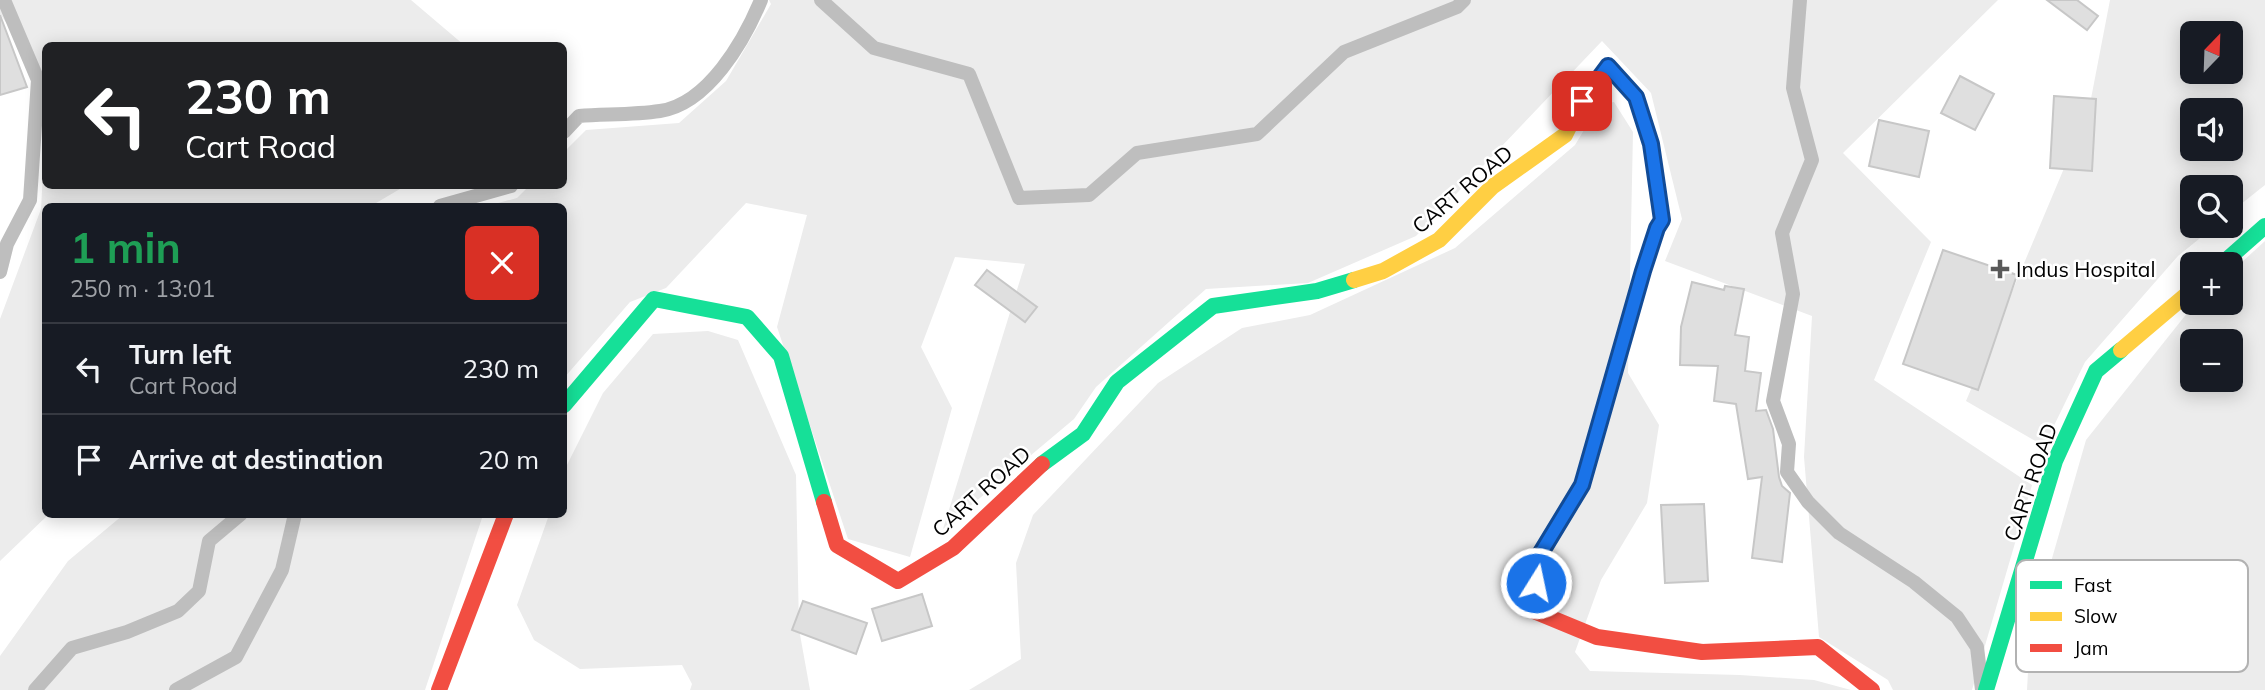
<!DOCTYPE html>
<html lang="en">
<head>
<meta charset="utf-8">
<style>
  body { margin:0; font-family:Mulish,sans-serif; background:#242831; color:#f1f3f6; height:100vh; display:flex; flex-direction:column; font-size:26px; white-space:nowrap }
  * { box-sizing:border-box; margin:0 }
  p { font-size:23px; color:#9ea1a6 }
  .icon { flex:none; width:38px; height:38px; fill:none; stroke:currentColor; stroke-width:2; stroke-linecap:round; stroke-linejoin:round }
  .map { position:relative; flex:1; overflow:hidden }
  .side { position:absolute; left:42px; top:203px; width:525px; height:315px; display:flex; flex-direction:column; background:#171b24; border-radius:10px; box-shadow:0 4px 18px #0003 }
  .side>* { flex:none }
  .top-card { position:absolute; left:42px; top:42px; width:525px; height:147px; border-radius:10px; box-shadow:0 4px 18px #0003; background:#202124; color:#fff; overflow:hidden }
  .needle { width:46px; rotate:23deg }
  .controls { position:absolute; left:2180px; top:21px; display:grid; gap:14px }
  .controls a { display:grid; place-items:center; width:63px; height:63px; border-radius:10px; background:#171b24; box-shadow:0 4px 18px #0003; font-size:35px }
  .pin { position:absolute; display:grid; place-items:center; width:60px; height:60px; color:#fff; margin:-30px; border-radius:14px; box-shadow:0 4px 10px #0006 }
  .me { position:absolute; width:77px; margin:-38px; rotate:10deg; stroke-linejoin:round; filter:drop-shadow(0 0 5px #0008) }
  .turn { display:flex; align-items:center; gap:24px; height:147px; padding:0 28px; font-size:32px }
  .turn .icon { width:91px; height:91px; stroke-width:2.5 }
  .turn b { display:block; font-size:49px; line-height:60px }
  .round { display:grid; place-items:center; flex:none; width:74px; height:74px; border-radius:10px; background:#242831 }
  .overview { display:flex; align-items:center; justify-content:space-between; height:119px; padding:0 28px }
  h1 { font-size:42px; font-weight:700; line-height:52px; color:#1e9e55 }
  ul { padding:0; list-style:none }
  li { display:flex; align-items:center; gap:21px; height:91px; padding:0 28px; border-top:2px solid #363941 }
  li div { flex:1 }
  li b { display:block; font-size:26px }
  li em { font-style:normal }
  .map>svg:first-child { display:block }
</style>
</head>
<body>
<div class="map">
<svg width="2265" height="690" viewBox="0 0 2265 690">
  <rect width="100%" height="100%" fill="#fff"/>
  <path fill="#ececec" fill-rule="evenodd" d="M0 0H411L464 45 46 46 45 78 0 14Z
    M769 0H1998L1843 153 1931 242 1874 380 2032 485 1972 690H1893L1888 680 1819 637 1804 457 1812 316 1665 261 1682 219 1651 93 1602 41 1416 236 1308 283 1206 289 1096 387 1074 419 943 529 1025 264 955 257 921 347 952 408 910 557 848 539 777 327 807 215 746 203 666 288 630 302 564 378V206H487L517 198 529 186H564V152L586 130 679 123 726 81 771 4Z
    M2110 0H2265V185L2231 212V187H2193V226H2215L2178 256 2085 362 2044 446 1966 401 2089 109ZM2193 33H2231V72H2193ZM2193 110H2231V149H2193Z
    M1614 102 1633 132 1628 373 1659 425 1647 503 1601 580 1575 652 1590 671 1740 675 1814 680 1851 690H969L1021 659 1016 563 1033 515 1158 383 1242 328 1310 315 1455 248 1575 145 1599 105Z
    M45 136 46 186H405L371 206H46V514L48 515 0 561V319L41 209Z
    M2265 241V690H2027L2030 635 2086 440 2188 312 2198 303H2231V272ZM2231 341V380H2193V341Z
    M708 331 738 340 796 475 799 629 810 690H690L692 684 682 665 580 669 534 640 517 605 549 515 564 514V475L566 467 603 393 653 334Z
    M123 515H483L425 690H0V656L68 561Z"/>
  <path fill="#dfdfdf" stroke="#c7c7c7" stroke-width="2" d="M2047 0H2077L2098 16 2087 30Z
    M0 15 27 87 0 95Z
    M1960 76 1994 94 1975 130 1941 113Z
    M2054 96 2096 99 2092 171 2050 168Z
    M1879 120 1929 131 1919 177 1869 166Z
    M1943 250 2017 275 1978 390 1903 364Z
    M987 270 1037 307 1025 322 975 285Z
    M1692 282 1724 290 1725 286 1744 289 1735 335 1749 337 1745 371 1761 373 1756 411 1766 410 1773 429 1779 477 1782 486 1790 493 1782 562 1752 558 1762 477 1748 479 1736 404 1714 401 1718 366 1680 365 1681 327Z
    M1704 504 1708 581 1665 583 1661 505Z
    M922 594 932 626 882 641 872 609Z
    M803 601 867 623 856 654 792 630Z"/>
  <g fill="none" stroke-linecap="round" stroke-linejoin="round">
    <path stroke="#bebebe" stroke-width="14" d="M821 0 874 48 969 74 1019 198 1089 195 1137 153 1257 134 1344 52 1457 7 1464 0
      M1800 0 1793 88 1812 160 1782 233 1793 294 1773 401 1789 444 1787 472 1808 502 1839 533 1914 582 1957 617 1977 647 1982 690
      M564 132 579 116C605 114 633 115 660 111 708 104 744 41 761 0
      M440 206 511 186
      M0 272 7 244 30 200 38 80 4 0
      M35 690 72 648 127 632 178 611 199 591 209 541 241 514
      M176 690 236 657 282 570 295 514"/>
    <path stroke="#16e098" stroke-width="16" d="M2222 264 2265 226
      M564 405 654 299 747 317 781 356 824 502
      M1042 464 1083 434 1117 382 1213 306 1317 291 1354 280
      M1535 600 1539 556 1582 485 1643 271 1657 228 1662 221 1651 144 1636 97 1610 68
      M1986 690 2055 461 2096 371 2121 350"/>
    <path stroke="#ffcf43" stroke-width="16" d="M1354 280 1383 271 1439 240 1492 187 1565 135 1582 101 1608 66 1610 68
      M2121 350 2193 289"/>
    <path stroke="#f24e42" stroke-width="16" d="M824 502 837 545 898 581 953 548 1042 464
      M1535 600 1534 611 1597 637 1702 652 1818 647 1872 690
      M439 690 506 514"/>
  </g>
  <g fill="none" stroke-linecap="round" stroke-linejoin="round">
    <defs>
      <path id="route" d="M1536 583 1539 556 1582 485 1643 271 1657 228 1662 220 1651 144 1636 97 1608 66 1582 101"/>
    </defs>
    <use href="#route" stroke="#114b97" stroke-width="18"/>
    <use href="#route" stroke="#1a73e8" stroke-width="12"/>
  </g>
  <path fill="#595959" stroke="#fff" stroke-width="2.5" d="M1996.5 258.5h7v7h7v7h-7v7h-7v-7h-7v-7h7z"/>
  <g text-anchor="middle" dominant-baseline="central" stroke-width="5" stroke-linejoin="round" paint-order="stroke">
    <g font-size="21" fill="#000" stroke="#fff">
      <text transform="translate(1462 189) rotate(-40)">CART ROAD</text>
      <text transform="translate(2030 482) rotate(-71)">CART ROAD</text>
      <text transform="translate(981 491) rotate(-42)">CART ROAD</text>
    </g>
    <g font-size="21" fill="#000" stroke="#fff" text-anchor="start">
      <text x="2016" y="269">Indus Hospital</text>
    </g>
  </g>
  <rect x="2016" y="560" width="232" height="112" rx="10" fill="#fff" stroke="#b2b2b2" stroke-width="2"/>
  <rect x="2030" y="581" width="32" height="8" fill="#16e098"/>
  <rect x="2030" y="612" width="32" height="9" fill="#ffcf43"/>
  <rect x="2030" y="644" width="32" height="8" fill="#f24e42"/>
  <g font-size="19" fill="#000">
    <text x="2074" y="592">Fast</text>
    <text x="2074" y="623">Slow</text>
    <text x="2074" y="655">Jam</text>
  </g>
</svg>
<div class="controls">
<a><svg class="needle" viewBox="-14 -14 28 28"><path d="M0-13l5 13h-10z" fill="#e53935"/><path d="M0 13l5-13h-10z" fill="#9ea1a6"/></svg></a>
<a><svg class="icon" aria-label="sound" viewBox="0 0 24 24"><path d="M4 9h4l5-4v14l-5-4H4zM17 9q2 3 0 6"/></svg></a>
<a><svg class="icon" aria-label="search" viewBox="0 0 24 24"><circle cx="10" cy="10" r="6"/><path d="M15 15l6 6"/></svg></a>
<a>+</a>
<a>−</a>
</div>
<div class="pin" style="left:1582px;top:101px;background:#d93025"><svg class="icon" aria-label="arrive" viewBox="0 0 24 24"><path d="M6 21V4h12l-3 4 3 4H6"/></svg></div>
<svg class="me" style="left:1536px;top:583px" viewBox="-20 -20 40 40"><circle r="17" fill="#1a73e8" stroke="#fff" stroke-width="3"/><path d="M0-11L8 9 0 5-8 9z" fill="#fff"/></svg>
<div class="top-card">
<div class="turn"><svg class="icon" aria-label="left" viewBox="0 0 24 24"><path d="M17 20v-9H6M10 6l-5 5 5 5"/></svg><div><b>230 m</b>Cart Road</div></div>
</div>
<section class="side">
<div class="overview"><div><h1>1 min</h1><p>250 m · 13:01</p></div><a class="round" style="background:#d93025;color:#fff"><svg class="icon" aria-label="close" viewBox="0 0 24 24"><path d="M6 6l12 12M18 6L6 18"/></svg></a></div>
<ul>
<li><svg class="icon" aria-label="left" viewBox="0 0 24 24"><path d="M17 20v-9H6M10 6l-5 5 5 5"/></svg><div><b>Turn left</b><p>Cart Road</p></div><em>230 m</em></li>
<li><svg class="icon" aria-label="arrive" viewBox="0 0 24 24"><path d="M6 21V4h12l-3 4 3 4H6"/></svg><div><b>Arrive at destination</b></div><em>20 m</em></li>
</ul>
</section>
</div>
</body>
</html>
